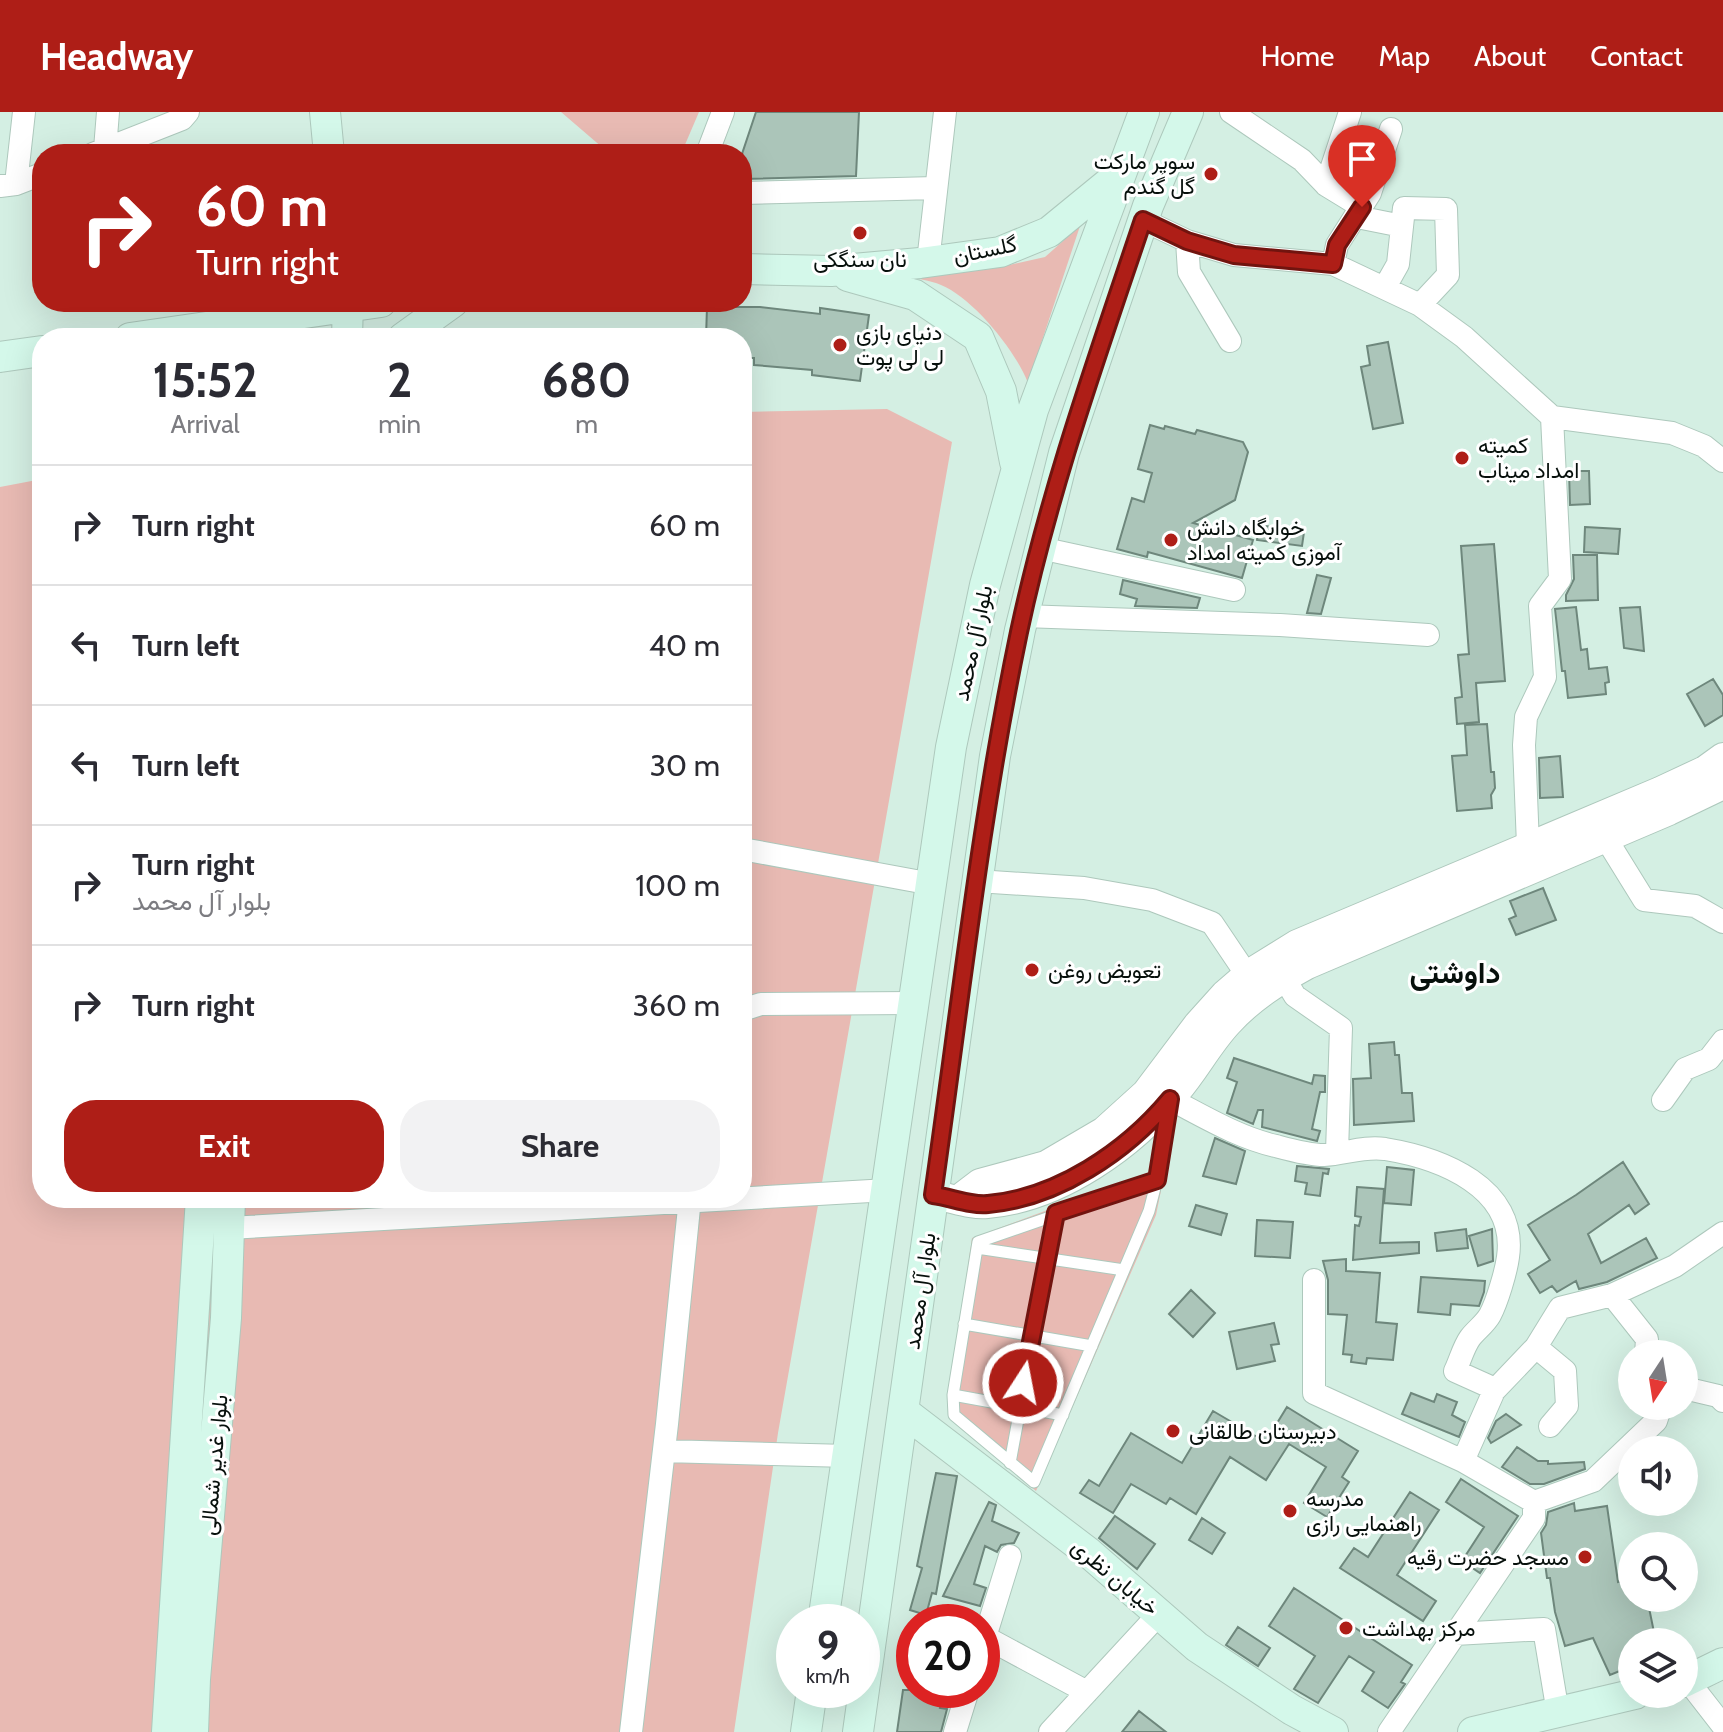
<!DOCTYPE html>
<html lang="en">
<head>
<meta charset="utf-8">
<style>
  body { margin:0; font-family:Cabin,Vazirmatn,sans-serif; background:#f2f2f3; color:#2b2b33; height:100vh; display:flex; flex-direction:column; font-size:30px; white-space:nowrap }
  * { box-sizing:border-box; margin:0 }
  p { font-size:26px; color:#7c7c81 }
  .icon { flex:none; width:44px; height:44px; fill:none; stroke:currentColor; stroke-width:2; stroke-linecap:round; stroke-linejoin:round }
  .map { position:relative; flex:1; overflow:hidden }
  .side { position:absolute; left:32px; top:216px; width:720px; height:880px; display:flex; flex-direction:column; background:#fff; border-radius:32px; box-shadow:0 8px 32px #0002 }
  .side>* { flex:none }
  .guide { position:absolute; left:32px; top:32px; width:720px; height:168px; border-radius:32px; box-shadow:0 8px 32px #0002; background:#ae1e17; color:#fff; overflow:hidden }
  .needle { width:52px; rotate:192deg }
  .tools { position:absolute; left:1618px; top:1228px; display:grid; gap:16px }
  .tools a { display:grid; place-items:center; width:80px; height:80px; border-radius:50%; background:#fff; box-shadow:0 8px 32px #0002; font-size:40px }
  .speed { position:absolute; left:776px; top:1492px; display:flex; gap:16px; font-size:40px; font-weight:700; text-align:center }
  .speed>* { display:grid; place-content:center; width:104px; height:104px; border-radius:50%; background:#fff; box-shadow:0 8px 32px #0002; line-height:1 }
  .speed small { font-size:20px; font-weight:400 }
  .speed .limit { border:12px solid #d22; background:#fff; color:#111 }
  .pin { position:absolute; display:grid; place-items:center; width:68px; height:68px; color:#fff; margin:-82px -34px; border-radius:50% 50% 50% 0; rotate:-45deg; box-shadow:0 0 8px #0007 }
  .pin .icon { rotate:45deg }
  .me { position:absolute; width:88px; margin:-44px; rotate:11deg; stroke-linejoin:round; filter:drop-shadow(0 0 6px #0008) }
  .turn { display:flex; align-items:center; gap:28px; height:168px; padding:0 32px; font-size:36px }
  .turn .icon { width:104px; height:104px; stroke-width:2.5 }
  .turn b { display:block; font-size:56px; line-height:68px }
  .eta { display:flex; justify-content:space-evenly; align-items:center; height:136px; text-align:center }
  .eta b { font-size:48px; font-weight:700; line-height:56px }
  .action { display:flex; gap:16px; margin-top:auto; padding:16px 32px }
  .action a { flex:1; height:92px; border-radius:32px; background:#ae1e17; color:#fff; font-size:32px; font-weight:700; line-height:92px; text-align:center }
  .action a+a { background:#f2f2f3; color:#2b2b33 }
  ul { padding:0; list-style:none }
  li { display:flex; align-items:center; gap:24px; height:120px; padding:0 32px; border-top:2px solid #e1e1e2 }
  li div { flex:1 }
  li b { display:block; font-size:30px }
  li em { font-style:normal }
  header { display:flex; align-items:center; gap:48px; box-sizing:border-box; height:112px; padding:0 40px; background:#ae1e17; color:#fff }
  header strong { font-size:38px }
  nav { display:flex; gap:44px; margin-inline-start:auto; font-size:28px }
  .map>svg:first-child { display:block }
</style>
</head>
<body>
<header>
<strong>Headway</strong>
<nav><a>Home</a><a>Map</a><a>About</a><a>Contact</a></nav>
</header>
<div class="map">
<svg width="1723" height="1620" viewBox="0 0 1723 1620">
  <rect width="100%" height="100%" fill="#d4efe3"/>
  <path fill="#e8bab3" d="M561 0H699L681 42H610Z
    M1080 114 1028 271C1016 239 973 186 941 173 930 168 916 167 904 163L991 157 1045 145Z
    M887 297 952 330 778 1321 734 1620H0V375L42 367V1086H742V300Z
    M1166 1054 1156 1103 1036 1379 951 1307 948 1290 972 1126Z"/>
  <path fill="#abc5b9" stroke="#6e877c" stroke-width="2" d="M756 0H859L856 64 742 67V42Z
    M707 195H760L820 202V196L869 203 860 269 812 263V258L754 253V246H742V226H706Z
    M1388 230 1403 311 1373 317 1361 255 1370 253 1367 234Z
    M1150 313 1164 317 1165 314 1195 322 1197 318 1243 330 1248 340 1235 388 1193 411 1253 428 1242 466 1148 440 1147 445 1117 437 1132 386 1144 390 1152 361 1138 357Z
    M1569 359H1589L1590 392 1570 393Z
    M1259 413 1304 420 1302 434 1257 428Z
    M1585 415 1620 417 1618 442 1584 440Z
    M1494 432 1505 569 1476 571 1479 610 1457 612 1455 586 1462 585 1458 543 1469 542 1461 434Z
    M1573 443H1597L1598 488 1566 489V483L1574 467Z
    M1317 463 1331 466 1321 502 1307 501Z
    M1123 468 1200 486 1197 496 1135 494 1137 487 1120 482Z
    M1576 495 1581 538 1587 537 1589 557 1607 555 1609 570 1605 571 1606 582 1568 586 1565 559H1562L1555 497Z
    M1640 495 1643 527 1644 539 1624 536 1620 496Z
    M1713 567 1723 583V603L1705 614 1687 582Z
    M1487 612 1491 660H1494L1495 676 1491 683 1492 696 1457 699 1452 644 1467 643 1465 613Z
    M1560 644 1563 685 1540 686 1539 646Z
    M1543 776 1556 808 1516 823 1509 807 1516 804 1510 789Z
    M1394 930 1395 943H1399L1402 981H1412L1414 1009 1354 1013 1353 967 1371 966 1369 932Z
    M1234 946 1312 972 1314 963 1325 964V980H1320L1312 1017 1320 1019 1317 1029 1262 1015 1263 998H1258L1253 1012 1227 1001 1237 970 1227 966Z
    M1215 1026 1245 1039 1236 1072 1203 1064Z
    M1623 1050 1649 1092 1635 1102 1629 1093 1588 1122 1601 1151 1646 1126 1657 1146 1607 1170 1579 1177 1576 1169 1557 1180 1552 1174 1540 1181 1528 1162 1550 1148 1528 1113 1576 1083Z
    M1297 1054 1329 1057 1328 1062 1323 1061 1320 1084 1305 1082 1307 1071 1295 1069Z
    M1387 1055 1414 1058 1411 1093 1384 1091Z
    M1357 1075 1384 1077 1380 1131 1419 1130V1141L1353 1148 1355 1113 1359 1114 1361 1105 1355 1104Z
    M1196 1093 1227 1102 1221 1123 1189 1114Z
    M1257 1108 1293 1110 1290 1146 1255 1144Z
    M1466 1117 1468 1136 1437 1139 1435 1121Z
    M1492 1117 1493 1149 1478 1154 1469 1124Z
    M1346 1147V1159L1380 1161 1376 1210 1397 1212 1393 1248 1367 1246 1366 1252 1351 1250 1352 1243 1343 1242 1347 1203 1328 1202V1168L1323 1149Z
    M1421 1165 1485 1169 1484 1180 1479 1194 1451 1192 1450 1203 1418 1200Z
    M1191 1178 1215 1201 1193 1225 1169 1202Z
    M1274 1211 1279 1232 1271 1233 1275 1249 1237 1257 1229 1220Z
    M1411 1281 1434 1290 1437 1282 1457 1290 1452 1303 1465 1310 1459 1325 1402 1302Z
    M1287 1295 1358 1339 1342 1365 1349 1370 1327 1405 1304 1391 1326 1355 1289 1332 1266 1368 1230 1345 1196 1402 1170 1386 1166 1392 1131 1372 1113 1401 1080 1381 1089 1368 1099 1374 1131 1321 1182 1351 1213 1299 1259 1326 1265 1318 1271 1321Z
    M1506 1302 1521 1313 1491 1331 1488 1326 1496 1309Z
    M1517 1335 1538 1349H1548V1352L1584 1350 1585 1357 1544 1372H1530L1502 1355Z
    M936 1361 957 1364 936 1482 932 1481 926 1503 910 1498 922 1456 917 1454Z
    M1461 1367 1518 1404 1480 1461 1462 1449 1484 1415 1446 1390Z
    M1410 1380 1439 1398 1397 1463 1436 1489 1423 1509 1340 1456 1354 1436 1368 1445Z
    M989 1390 996 1393 992 1409 1019 1421 1014 1431 1001 1433 997 1440 985 1434 974 1472 986 1476 980 1494 943 1484Z
    M1574 1391 1575 1399 1607 1394 1618 1470 1632 1467V1486H1647L1656 1530H1632V1554L1610 1563 1593 1526 1565 1534 1555 1500 1550 1466H1547L1541 1421 1546 1413 1548 1400Z
    M1115 1404 1155 1432 1137 1457 1099 1426Z
    M1202 1406 1225 1421 1212 1442 1189 1428Z
    M1294 1476 1412 1553 1401 1570 1405 1572 1388 1596 1362 1579 1374 1560 1349 1544 1318 1591 1294 1577 1315 1544 1269 1514Z
    M1238 1515 1270 1536 1258 1554 1226 1533Z
    M903 1578H945L940 1596 947 1597 941 1620H897Z
    M1139 1599 1166 1620H1122Z"/>
  <g fill="none" stroke-linecap="round" stroke-linejoin="round">
    <defs>
      <path id="service" d="M1157 1068 1149 1099 1034 1370 954 1303 953 1283 978 1130Z
        M1157 1068 1168 1000
        M977 1136 1124 1158
        M964 1212 1092 1234
        M953 1283 1063 1303
        M1010 1351 1056 1101"/>
      <path id="minor" d="M1231 0 1302 48 1326 73 1362 95
        M105 37 108 0
        M93 42 182 7 188 0
        M707 42 723 0
        M16 72 24 0
        M1326 73 1350 0
        M0 74 16 72 42 62
        M742 81 935 76
        M1357 105 1402 114
        M1143 108 1187 129 1234 143 1333 152 1420 193 1464 225 1552 305 1672 321 1704 334 1723 349
        M1187 129 1189 160 1230 229
        M928 150 945 0
        M1333 152 1337 133 1370 81 1391 17
        M1385 175 1398 152 1404 96 1446 97 1448 163 1420 193
        M1040 436 1234 478
        M1023 504 1280 513 1428 523
        M1605 725 1644 788 1695 794 1723 810
        M1528 733 1524 633 1526 605 1545 565 1540 494 1560 467 1552 305
        M742 737 932 772
        M977 769 1084 776 1152 788 1212 811 1247 863
        M1284 866 1295 884 1341 916 1337 1040
        M742 898 761 892 914 891
        M1170 987C1203 1004 1239 1026 1276 1034 1291 1038 1309 1043 1324 1043 1345 1042 1363 1034 1385 1037 1440 1046 1518 1075 1508 1145 1506 1160 1497 1190 1490 1203 1485 1212 1476 1218 1470 1226 1463 1236 1460 1249 1455 1259L1495 1277
        M1663 988 1685 957 1709 947 1723 929
        M229 1116 888 1078
        M1314 1168V1281L1463 1349 1534 1390V1406L1389 1620
        M1612 1183 1647 1227 1646 1242
        M1536 1235 1565 1259 1567 1294 1550 1314
        M1684 1276 1718 1284 1723 1289
        M664 1339 848 1344
        M1463 1349 1494 1279 1536 1235 1560 1196 1612 1183 1675 1154 1723 1121
        M1534 1390 1593 1369 1656 1309 1661 1294
        M1455 1522 1544 1517 1558 1601
        M985 1525 1087 1580
        M982 1535 1010 1444
        M1688 1569 1723 1614
        M631 1620 667 1312 690 1086
        M955 1620 968 1578
        M1050 1620 1159 1502"/>
      <path id="tertiary" d="M933 1083C950 1085 971 1094 987 1092 1060 1086 1133 1033 1177 979 1196 957 1209 931 1229 910 1251 886 1278 869 1307 853L1669 699 1723 673
        M959 1087 980 1071 1046 1053 1104 1019 1146 981 1198 912 1225 882 1247 863 1297 832 1660 679 1705 658 1723 645"/>
      <path id="secondary" d="M325 0 329 42
        M742 157 831 159 920 151 1000 140 1049 120 1115 66
        M848 164 915 183 978 225 1001 279 1015 350
        M130 226 381 190
        M347 226 348 190
        M403 226 453 190
        M0 245 42 239
        M903 1299 1089 1441 1197 1535 1292 1598 1333 1620
        M823 1510 951 635 985 473 1033 298 1144 0
        M1684 1570 1723 1551
        M167 1620 201 1086
        M193 1620 195 1567 226 1206 230 1086
        M806 1620 812 1578
        M858 1620 995 644 1020 518 1064 341 1148 94 1188 0
        M1473 1620 1635 1582"/>
    </defs>
    <use href="#service" stroke="#adc8bc" stroke-width="13"/>
    <use href="#minor" stroke="#adc8bc" stroke-width="24"/>
    <use href="#tertiary" stroke="#adc8bc" stroke-width="30"/>
    <use href="#secondary" stroke="#adc8bc" stroke-width="32"/>
    <use href="#service" stroke="#fff" stroke-width="11"/>
    <use href="#minor" stroke="#fff" stroke-width="22"/>
    <use href="#tertiary" stroke="#fff" stroke-width="28"/>
    <use href="#secondary" stroke="#d4f8ea" stroke-width="30"/>
  </g>
  <g fill="none" stroke-linecap="round" stroke-linejoin="round">
    <defs>
      <path id="route" d="M1023 1271 1056 1101 1157 1068 1170 987C1126 1040 1057 1086 988 1092 971 1094 950 1085 933 1083 960 895 980 706 1019 520 1049 379 1097 245 1143 108L1187 129 1234 143 1333 152 1337 133 1362 95"/>
    </defs>
    <use href="#route" stroke="#71140f" stroke-width="20"/>
    <use href="#route" stroke="#ae1e17" stroke-width="14"/>
  </g>
  <g fill="#ae1e17" stroke="#fff" stroke-width="3">
    <circle cx="1211" cy="62" r="8"/>
    <circle cx="860" cy="121" r="8"/>
    <circle cx="840" cy="233" r="8"/>
    <circle cx="1462" cy="346" r="8"/>
    <circle cx="1171" cy="428" r="8"/>
    <circle cx="1032" cy="858" r="8"/>
    <circle cx="1173" cy="1319" r="8"/>
    <circle cx="1290" cy="1399" r="8"/>
    <circle cx="1585" cy="1445" r="8"/>
    <circle cx="1346" cy="1516" r="8"/>
  </g>
  <g text-anchor="middle" dominant-baseline="central" stroke-width="6" stroke-linejoin="round" paint-order="stroke">
    <g font-size="22" fill="#07100c" stroke="#fff" text-anchor="start">
      <text x="1195" y="49" text-anchor="end">سوپر مارکت<tspan x="1195" dy="25">گل گندم</tspan></text>
      <text x="860" y="147" text-anchor="middle">نان سنگکی</text>
      <text x="856" y="220">دنیای بازی<tspan x="856" dy="25">لی لی پوت</tspan></text>
      <text x="1478" y="333">کمیته<tspan x="1478" dy="25">امداد میناب</tspan></text>
      <text x="1187" y="415">خوابگاه دانش<tspan x="1187" dy="25">آموزی کمیته امداد</tspan></text>
      <text x="1048" y="858">تعویض روغن</text>
      <text x="1189" y="1319">دبیرستان طالقانی</text>
      <text x="1306" y="1386">مدرسه<tspan x="1306" dy="25">راهنمایی رازی</tspan></text>
      <text x="1569" y="1445" text-anchor="end">مسجد حضرت رقیه</text>
      <text x="1362" y="1516">مرکز بهداشت</text>
    </g>
    <g font-size="22" fill="#07100c" stroke="#fff">
      <text transform="translate(985 138) rotate(-12)">گلستان</text>
      <text transform="translate(973 531) rotate(-78)">بلوار آل محمد</text>
      <text transform="translate(920 1179) rotate(-82)">بلوار آل محمد</text>
      <text transform="translate(214 1353) rotate(-85)">بلوار غدیر شمالی</text>
      <text transform="translate(1115 1465) rotate(40)">خیابان نظری</text>
    </g>
    <g font-size="30" font-weight="bold" fill="#07100c" stroke="#fff">
      <text x="1455" y="860">داوشتی</text>
    </g>
  </g>
</svg>
<div class="tools">
<a><svg class="needle" viewBox="-14 -14 28 28"><path d="M0-13l5 13h-10z" fill="#e53935"/><path d="M0 13l5-13h-10z" fill="#7c7c81"/></svg></a>
<a><svg class="icon" aria-label="sound" viewBox="0 0 24 24"><path d="M4 9h4l5-4v14l-5-4H4zM17 9q2 3 0 6"/></svg></a>
<a><svg class="icon" aria-label="search" viewBox="0 0 24 24"><circle cx="10" cy="10" r="6"/><path d="M15 15l6 6"/></svg></a>
<a><svg class="icon" aria-label="layers" viewBox="0 0 24 24"><path d="M12 4l9 5-9 5-9-5zM3 14l9 5 9-5"/></svg></a>
</div>
<div class="speed"><div>9<small>km/h</small></div><div class="limit">20</div></div>
<div class="pin" style="left:1362px;top:95px;background:#d93025"><svg class="icon" aria-label="arrive" viewBox="0 0 24 24"><path d="M6 21V4h12l-3 4 3 4H6"/></svg></div>
<svg class="me" style="left:1023px;top:1271px" viewBox="-20 -20 40 40"><circle r="17" fill="#ae1e17" stroke="#fff" stroke-width="3"/><path d="M0-11L8 9 0 5-8 9z" fill="#fff"/></svg>
<div class="guide">
<div class="turn"><svg class="icon" aria-label="right" viewBox="0 0 24 24"><path d="M7 20v-9h11M14 6l5 5-5 5"/></svg><div><b>60 m</b>Turn right</div></div>
</div>
<section class="side">
<div class="eta">
<div><b>15:52</b><p>Arrival</p></div>
<div><b>2</b><p>min</p></div>
<div><b>680</b><p>m</p></div>
</div>
<ul>
<li><svg class="icon" aria-label="right" viewBox="0 0 24 24"><path d="M7 20v-9h11M14 6l5 5-5 5"/></svg><div><b>Turn right</b></div><em>60 m</em></li>
<li><svg class="icon" aria-label="left" viewBox="0 0 24 24"><path d="M17 20v-9H6M10 6l-5 5 5 5"/></svg><div><b>Turn left</b></div><em>40 m</em></li>
<li><svg class="icon" aria-label="left" viewBox="0 0 24 24"><path d="M17 20v-9H6M10 6l-5 5 5 5"/></svg><div><b>Turn left</b></div><em>30 m</em></li>
<li><svg class="icon" aria-label="right" viewBox="0 0 24 24"><path d="M7 20v-9h11M14 6l5 5-5 5"/></svg><div><b>Turn right</b><p>بلوار آل محمد</p></div><em>100 m</em></li>
<li><svg class="icon" aria-label="right" viewBox="0 0 24 24"><path d="M7 20v-9h11M14 6l5 5-5 5"/></svg><div><b>Turn right</b></div><em>360 m</em></li>
</ul>
<div class="action"><a>Exit</a><a>Share</a></div>
</section>
</div>
</body>
</html>
